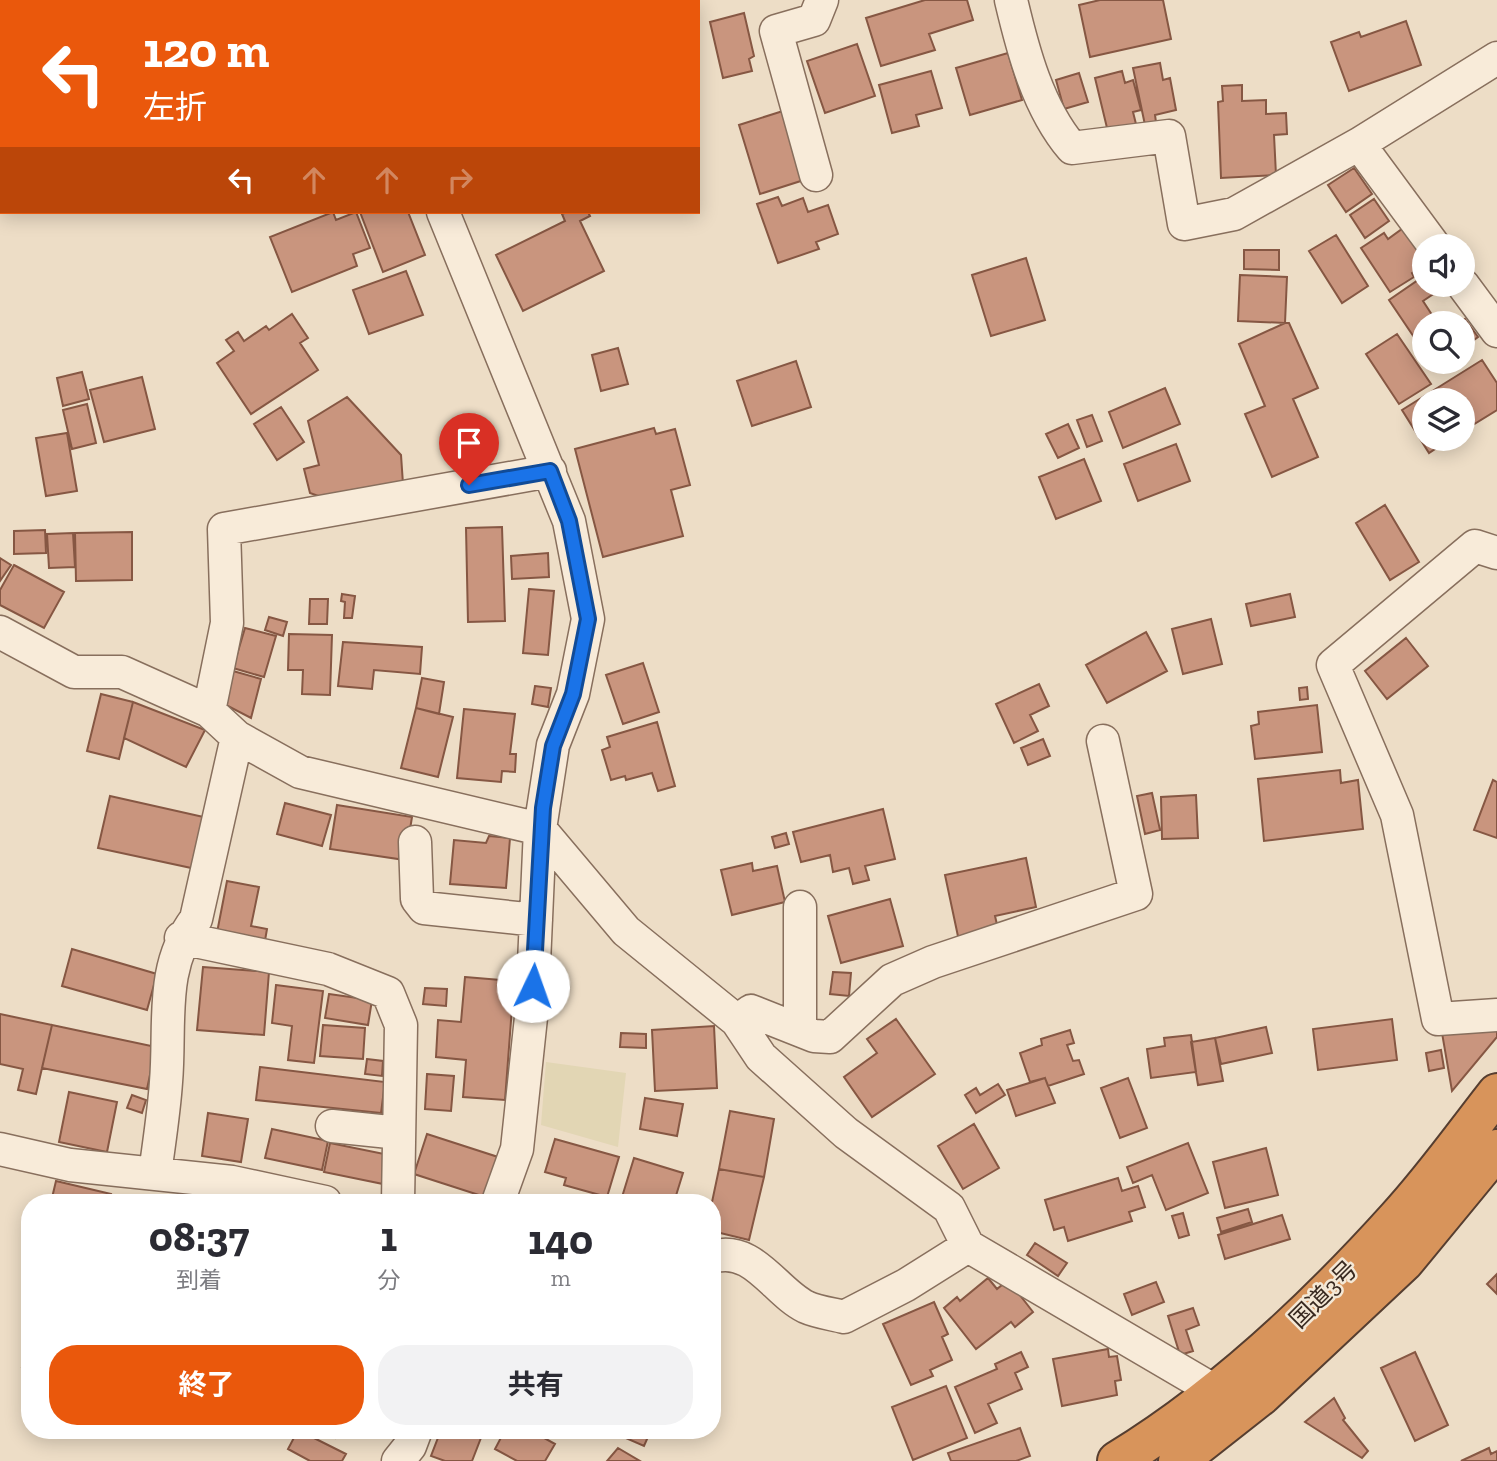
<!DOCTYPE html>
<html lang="ja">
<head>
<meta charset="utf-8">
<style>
  body { margin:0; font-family:"Zilla Slab","Noto Sans JP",serif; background:#f2f2f3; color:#2b2b33; height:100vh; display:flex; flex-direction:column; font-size:26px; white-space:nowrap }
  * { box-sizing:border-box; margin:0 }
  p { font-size:23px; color:#7c7c81 }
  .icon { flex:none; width:38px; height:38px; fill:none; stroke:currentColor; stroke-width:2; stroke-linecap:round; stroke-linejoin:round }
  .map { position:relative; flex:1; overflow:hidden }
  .details { position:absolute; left:21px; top:1194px; width:700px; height:245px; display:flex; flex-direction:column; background:#fff; border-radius:28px; box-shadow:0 4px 18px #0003 }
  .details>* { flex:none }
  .hud { position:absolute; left:0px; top:0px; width:700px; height:214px; box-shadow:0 4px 18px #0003; background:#ea580c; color:#fff; overflow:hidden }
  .buttons { position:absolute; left:1412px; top:234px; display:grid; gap:14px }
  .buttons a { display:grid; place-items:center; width:63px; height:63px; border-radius:50%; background:#fff; box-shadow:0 4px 18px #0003; font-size:35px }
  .pin { position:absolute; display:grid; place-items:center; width:60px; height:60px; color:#fff; margin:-72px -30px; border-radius:50% 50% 50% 0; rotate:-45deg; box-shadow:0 0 7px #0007 }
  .pin .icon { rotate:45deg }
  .me { position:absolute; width:77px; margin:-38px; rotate:3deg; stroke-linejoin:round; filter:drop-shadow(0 0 5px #0008) }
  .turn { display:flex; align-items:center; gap:24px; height:147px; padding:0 28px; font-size:32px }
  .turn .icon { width:91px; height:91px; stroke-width:2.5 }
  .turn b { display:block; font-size:49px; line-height:60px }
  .lanes { display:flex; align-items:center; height:66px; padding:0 28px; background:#0003; justify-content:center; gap:35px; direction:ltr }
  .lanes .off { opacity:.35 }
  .eta { display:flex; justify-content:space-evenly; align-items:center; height:119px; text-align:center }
  .eta b { font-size:42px; font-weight:700; line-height:49px }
  .primary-button { display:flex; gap:14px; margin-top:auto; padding:14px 28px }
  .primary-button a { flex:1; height:80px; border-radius:28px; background:#ea580c; color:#fff; font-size:28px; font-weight:700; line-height:80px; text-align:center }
  .primary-button a+a { background:#f2f2f3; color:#2b2b33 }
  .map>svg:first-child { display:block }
</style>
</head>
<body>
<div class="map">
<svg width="1497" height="1461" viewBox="0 0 1497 1461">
  <rect width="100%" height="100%" fill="#edddc6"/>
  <path fill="#e2d6b4" d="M546 1062 626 1073 618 1147 541 1125Z"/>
  <path fill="#c9957e" stroke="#865743" stroke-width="2" d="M92 0H120L121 2H90Z
    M211 0H280L277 2Z
    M522 0H592L586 2Z
    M925 0H967L973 20 929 34 935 50 881 66 866 18Z
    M1100 0H1163L1171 39 1090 57 1079 5Z
    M744 13 754 56 749 59 752 71 723 78 710 22Z
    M1406 21 1421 65 1349 91 1331 42 1359 32 1361 37Z
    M857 44 875 96 825 113 807 61Z
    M2 50V83L0 80Z
    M1008 53 1022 100 970 115 956 68Z
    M1160 63 1163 80 1170 78 1176 110 1155 115 1156 122 1145 125 1133 68Z
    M931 71 942 108 916 115 919 126 892 133 879 85Z
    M1122 71 1125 83 1133 80 1141 110 1133 112 1136 124 1108 132 1095 78Z
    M1079 73 1088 102 1064 109 1056 80Z
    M1242 85V101L1266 100V114L1286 113 1287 134 1274 135 1276 175 1221 178 1218 102 1223 101 1222 86Z
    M786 110 807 179 760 194 739 125Z
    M1354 168 1372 194 1346 212 1328 185Z
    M778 197 782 206 803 198 808 212 828 205 838 234 816 242 819 249 778 263 757 204Z
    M1374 199 1389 221 1365 238 1350 215Z
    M333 212 336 220 356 212 370 248 353 254 357 266 292 292 270 237Z
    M360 212H408L425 255 383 272Z
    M567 212H588L590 216 580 221 604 271 523 311 496 255 565 221 562 214Z
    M1406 226 1424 254V265L1412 273 1414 277 1390 292 1361 248 1384 233 1388 239Z
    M1336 235 1368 286 1342 303 1309 251Z
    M1244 250H1279V270L1244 269Z
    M1026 258 1045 320 991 336 972 275Z
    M406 271 423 315 369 334 353 290Z
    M1240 275 1287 277 1285 323 1238 321Z
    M1424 276V285H1447L1423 301 1438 324H1424V352L1389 300Z
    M292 314 308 338 300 343 318 370 251 414 217 363 234 351 226 340 238 332 244 341 266 326 269 330Z
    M1465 319 1478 337 1463 348V324H1458Z
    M1285 323H1289L1318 388 1293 399 1318 457 1272 477 1245 414 1265 406 1239 344Z
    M1397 334 1431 384 1399 404 1366 354Z
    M618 348 628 384 601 391 592 355Z
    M1482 360 1497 383V410L1463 431V401H1424V439H1450L1429 453 1402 410Z
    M796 361 811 407 752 426 737 381Z
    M82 372 89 399 63 406 57 378Z
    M142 377 155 429 104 442 90 390Z
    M1165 388 1180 424 1123 448 1109 412Z
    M347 397 401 455 403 484 321 497 310 493 304 469 319 465 308 421Z
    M87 404 96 443 72 449 63 410Z
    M281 407 304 442 277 460 254 424Z
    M1092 415 1102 441 1087 447 1077 420Z
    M1068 424 1079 448 1058 458 1046 434Z
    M654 428 656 434 675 429 690 485 671 490 683 536 603 557 575 449Z
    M67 433 77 491 46 496 36 438Z
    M1176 444 1190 481 1138 501 1124 464Z
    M1084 459 1101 501 1056 519 1039 477Z
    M1385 505 1419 562 1390 580 1356 523Z
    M502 527 505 621 468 622 466 528Z
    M45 530 46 553 14 554V531Z
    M132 532V580L76 581 75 533Z
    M73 533 75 567 49 568 47 534Z
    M548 553 549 577 512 579 511 556Z
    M0 558 11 565 0 581Z
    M14 565 64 592 44 628 0 605V590Z
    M529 589 554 591 548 655 523 653Z
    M342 594 355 596 352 618H344L345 602 341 601Z
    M1290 594 1295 617 1251 626 1246 604Z
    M310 599H328L327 624H309Z
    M269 617 287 622 283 636 265 630Z
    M1211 619 1222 664 1183 674 1172 629Z
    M245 628 276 636 264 677 233 668Z
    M1146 632 1167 671 1107 703 1086 665Z
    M289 634 332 635 330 695 302 694 303 670H288Z
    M1406 638 1428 666 1387 699 1365 671Z
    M343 642 422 647 420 674 374 670 372 689 338 686Z
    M643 663 659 712 623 724 606 675Z
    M233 671 261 679 251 718 224 704Z
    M422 678 444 682 439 714 416 708Z
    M1039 684 1049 706 1030 715 1038 731 1014 743 996 704Z
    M535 686 551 688 548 707 532 704Z
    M1307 687 1308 699 1300 700 1299 688Z
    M101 694 133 702 119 759 87 751Z
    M133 702 205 730 186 767 124 738Z
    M1317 705 1322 752 1255 759 1251 726 1259 724 1258 712Z
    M416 708 453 717 438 777 401 768Z
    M464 709 515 714 510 754H516L515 772 502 771 501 782 457 778Z
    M657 722 675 786 658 791 652 773 626 780 625 776 611 780 602 750 610 747 607 737Z
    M1043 739 1050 756 1028 765 1021 748Z
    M1340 770 1341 783 1358 780 1363 829 1264 841 1258 779Z
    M1493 780 1497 782V838L1474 830Z
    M1152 793 1160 830 1145 834 1137 796Z
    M1196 795 1198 838 1162 839 1161 797Z
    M110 796 208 818 196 869 98 848Z
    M285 803 331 815 322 846 277 834Z
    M337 805 412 817 405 860 330 849Z
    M883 809 895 859 865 866 869 880 853 884 849 868 833 872 830 855 801 862 793 832Z
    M786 833 789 844 775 848 772 837Z
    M489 836 510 838 506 888 450 884 454 840 486 843Z
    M1026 858 1036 907 995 916 999 933 959 941 945 875Z
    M752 863 753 871 777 866 785 902 732 915 721 870Z
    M227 881 259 887 251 926 267 929 263 952 215 943Z
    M890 899 903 946 841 963 828 916Z
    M72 949 157 974 147 1010 62 986Z
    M203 967 269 972 264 1035 197 1030Z
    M833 972 851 973 849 996 830 994Z
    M465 977 514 981 505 1100 463 1097 466 1060 436 1057 438 1020 461 1022Z
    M276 985 323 991 314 1063 288 1060 292 1026 272 1023Z
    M425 988 447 989 446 1006 423 1004Z
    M329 994 372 1000 368 1025 325 1018Z
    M0 1014 52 1025 36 1094 18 1090 23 1069 0 1064Z
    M896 1019 935 1074 872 1117 844 1077 877 1053 867 1039Z
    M1392 1019 1397 1060 1318 1070 1313 1029Z
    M52 1025 156 1047 147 1089 42 1068Z
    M323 1025 365 1028 363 1059 320 1056Z
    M714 1026 717 1088 655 1091 652 1030Z
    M1266 1027 1272 1053 1221 1064 1215 1038Z
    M1497 1027V1037L1452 1091 1442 1033Z
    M1070 1030 1074 1043 1067 1045 1073 1061 1079 1060 1084 1074 1048 1086 1045 1078 1030 1082 1020 1053 1042 1045 1041 1039Z
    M621 1033 646 1034V1048L620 1047Z
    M1191 1035 1196 1072 1151 1078 1147 1049 1165 1046 1164 1038Z
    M1215 1038 1223 1081 1198 1085 1191 1042Z
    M1441 1050 1444 1068 1429 1071 1426 1053Z
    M367 1059 383 1061 382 1076 365 1074Z
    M260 1067 385 1082 381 1113 256 1100Z
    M427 1074 454 1076 451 1111 425 1109Z
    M1045 1078 1055 1103 1016 1116 1007 1090Z
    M1128 1078 1147 1128 1120 1138 1101 1088Z
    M998 1084 1005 1095 976 1113 965 1095 976 1088 980 1095Z
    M69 1092 117 1102 107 1152 59 1142Z
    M132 1095 146 1100 142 1113 127 1108Z
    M645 1098 683 1104 677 1136 640 1129Z
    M730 1111 774 1119 764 1177 719 1169Z
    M208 1113 248 1119 241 1162 202 1156Z
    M974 1124 999 1168 963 1189 938 1146Z
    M272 1129 328 1141 322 1170 265 1158Z
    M427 1134 498 1157 485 1197 414 1174Z
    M555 1139 619 1157 607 1197 564 1185 566 1178 545 1172Z
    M330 1143 389 1155 383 1184 324 1172Z
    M1188 1143 1208 1193 1166 1210 1152 1175 1133 1183 1127 1167Z
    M1266 1148 1278 1195 1225 1208 1213 1162Z
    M634 1158 683 1173 674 1202H637L622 1197Z
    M719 1169 764 1177 749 1240 712 1231V1202Z
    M1118 1178 1122 1191 1138 1186 1145 1207 1129 1212 1132 1221 1068 1241 1064 1227 1054 1230 1045 1200Z
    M56 1181 111 1194 109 1202H51Z
    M1248 1209 1252 1222 1221 1232 1217 1218Z
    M1183 1213 1189 1235 1179 1238 1172 1216Z
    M1282 1215 1290 1239 1225 1259 1218 1235Z
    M1035 1243 1067 1263 1058 1276 1027 1255Z
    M1497 1274V1294L1487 1284Z
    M988 1278 997 1289 1008 1280 1033 1312 1015 1327 1011 1322 976 1349 944 1308 957 1297 960 1301Z
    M1156 1282 1164 1302 1132 1315 1124 1294Z
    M934 1302 948 1334 942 1337 952 1360 930 1370 933 1376 911 1385 883 1324Z
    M1193 1308 1199 1325 1186 1330 1193 1351 1180 1355 1168 1316Z
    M30 1323V1368L22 1367Z
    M1108 1349 1109 1357 1117 1356 1121 1380 1115 1381 1117 1395 1062 1406 1053 1359Z
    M1021 1352 1028 1367 1015 1373 1022 1389 988 1404 997 1423 975 1433 955 1387 997 1369 995 1364Z
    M1415 1352 1448 1425 1415 1441 1381 1368Z
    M946 1386 967 1438 913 1460 892 1407Z
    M1334 1398 1345 1418 1343 1420 1368 1451 1362 1458 1305 1422Z
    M1020 1428 1030 1456 1016 1461H951L948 1453Z
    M298 1430 346 1454 342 1461H310L288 1449Z
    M318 1430H339L335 1438Z
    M441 1430H484L472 1461H445L431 1456Z
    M505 1430H537L535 1433 555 1444 545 1461H517L495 1449Z
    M622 1430H651L644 1446 619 1435Z
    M618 1448 640 1461H607Z
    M1489 1448 1491 1454 1497 1451V1461H1461Z"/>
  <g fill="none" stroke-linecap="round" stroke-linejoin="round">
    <defs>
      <path id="street" d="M331 0 332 2
        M1011 0C1023 51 1038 108 1072 148L1169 136 1184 224 1234 214 1359 144 1497 58
        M39 2 42 0
        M0 24 2 23
        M1359 144 1435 247
        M816 175 776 31 814 20 822 0
        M443 212 569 521 588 619 573 694 553 745 540 829 532 1008 517 1149 498 1202
        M1463 285 1497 331
        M1497 553 1475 546 1333 665 1397 815 1438 1019 1497 1015
        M0 632 74 672H122L209 711 237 737 300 772 540 829 626 931 737 1021 761 1057 846 1133 949 1208 968 1246 1215 1391
        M209 711 227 623 224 529 550 471
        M415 842 417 899 424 908 536 920
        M800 907V1030
        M181 938 328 969 388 993 401 1025 398 1202
        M737 1021 751 1011 814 1036 830 1037 892 980 933 962 1136 894 1103 741
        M332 1126 399 1133
        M0 1149 70 1165 232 1182 325 1202
        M155 1174C159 1143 164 1112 166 1082 171 1024 159 968 196 919L237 737
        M712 1257C753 1244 775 1292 806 1307 817 1312 832 1314 844 1317L906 1285 968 1246
        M398 1461 410 1446 416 1430"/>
      <path id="highway" d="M1117 1461C1222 1397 1315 1309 1397 1218 1433 1179 1464 1135 1497 1093
        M1178 1461 1262 1395 1404 1262 1497 1149"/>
    </defs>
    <use href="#street" stroke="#886f5d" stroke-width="35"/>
    <use href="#highway" stroke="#563e30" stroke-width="42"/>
    <use href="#street" stroke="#f8ebd9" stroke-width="32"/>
    <use href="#highway" stroke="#d8945b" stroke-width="38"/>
  </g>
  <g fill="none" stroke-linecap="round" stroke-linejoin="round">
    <defs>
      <path id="route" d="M469 485 550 471 569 521 588 619 573 694 553 746 543 808 533 986"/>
    </defs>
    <use href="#route" stroke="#114b97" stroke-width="18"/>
    <use href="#route" stroke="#1a73e8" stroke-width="12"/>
  </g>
  <g text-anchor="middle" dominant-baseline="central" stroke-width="5" stroke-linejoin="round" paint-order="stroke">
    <g font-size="24" fill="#382920" stroke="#f4e8d6">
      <text transform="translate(1323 1294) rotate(-45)">国道3号</text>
    </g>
  </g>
</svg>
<div class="buttons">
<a><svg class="icon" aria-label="sound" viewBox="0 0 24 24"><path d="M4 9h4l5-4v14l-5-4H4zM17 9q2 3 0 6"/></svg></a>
<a><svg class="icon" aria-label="search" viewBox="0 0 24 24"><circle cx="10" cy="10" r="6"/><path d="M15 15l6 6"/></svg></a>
<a><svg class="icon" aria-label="layers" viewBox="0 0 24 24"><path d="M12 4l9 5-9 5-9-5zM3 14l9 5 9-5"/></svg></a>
</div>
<div class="pin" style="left:469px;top:485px;background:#d93025"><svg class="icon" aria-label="arrive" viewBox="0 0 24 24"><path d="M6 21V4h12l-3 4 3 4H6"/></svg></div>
<svg class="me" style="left:533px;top:986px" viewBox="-20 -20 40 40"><circle r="19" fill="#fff"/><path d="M0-13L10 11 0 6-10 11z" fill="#1a73e8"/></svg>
<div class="hud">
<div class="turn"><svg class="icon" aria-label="left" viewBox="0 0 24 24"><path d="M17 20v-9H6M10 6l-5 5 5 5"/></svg><div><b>120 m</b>左折</div></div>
<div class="lanes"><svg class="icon" aria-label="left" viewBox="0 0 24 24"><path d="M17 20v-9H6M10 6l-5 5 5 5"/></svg><svg class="icon off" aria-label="ahead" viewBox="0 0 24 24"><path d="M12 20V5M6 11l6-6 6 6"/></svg><svg class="icon off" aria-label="ahead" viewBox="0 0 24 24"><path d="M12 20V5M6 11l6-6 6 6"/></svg><svg class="icon off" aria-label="right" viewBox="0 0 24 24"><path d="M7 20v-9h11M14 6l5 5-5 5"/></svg></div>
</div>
<section class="details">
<div class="eta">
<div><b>08:37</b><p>到着</p></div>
<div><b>1</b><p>分</p></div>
<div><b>140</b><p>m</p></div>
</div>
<div class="primary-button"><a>終了</a><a>共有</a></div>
</section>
</div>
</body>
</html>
